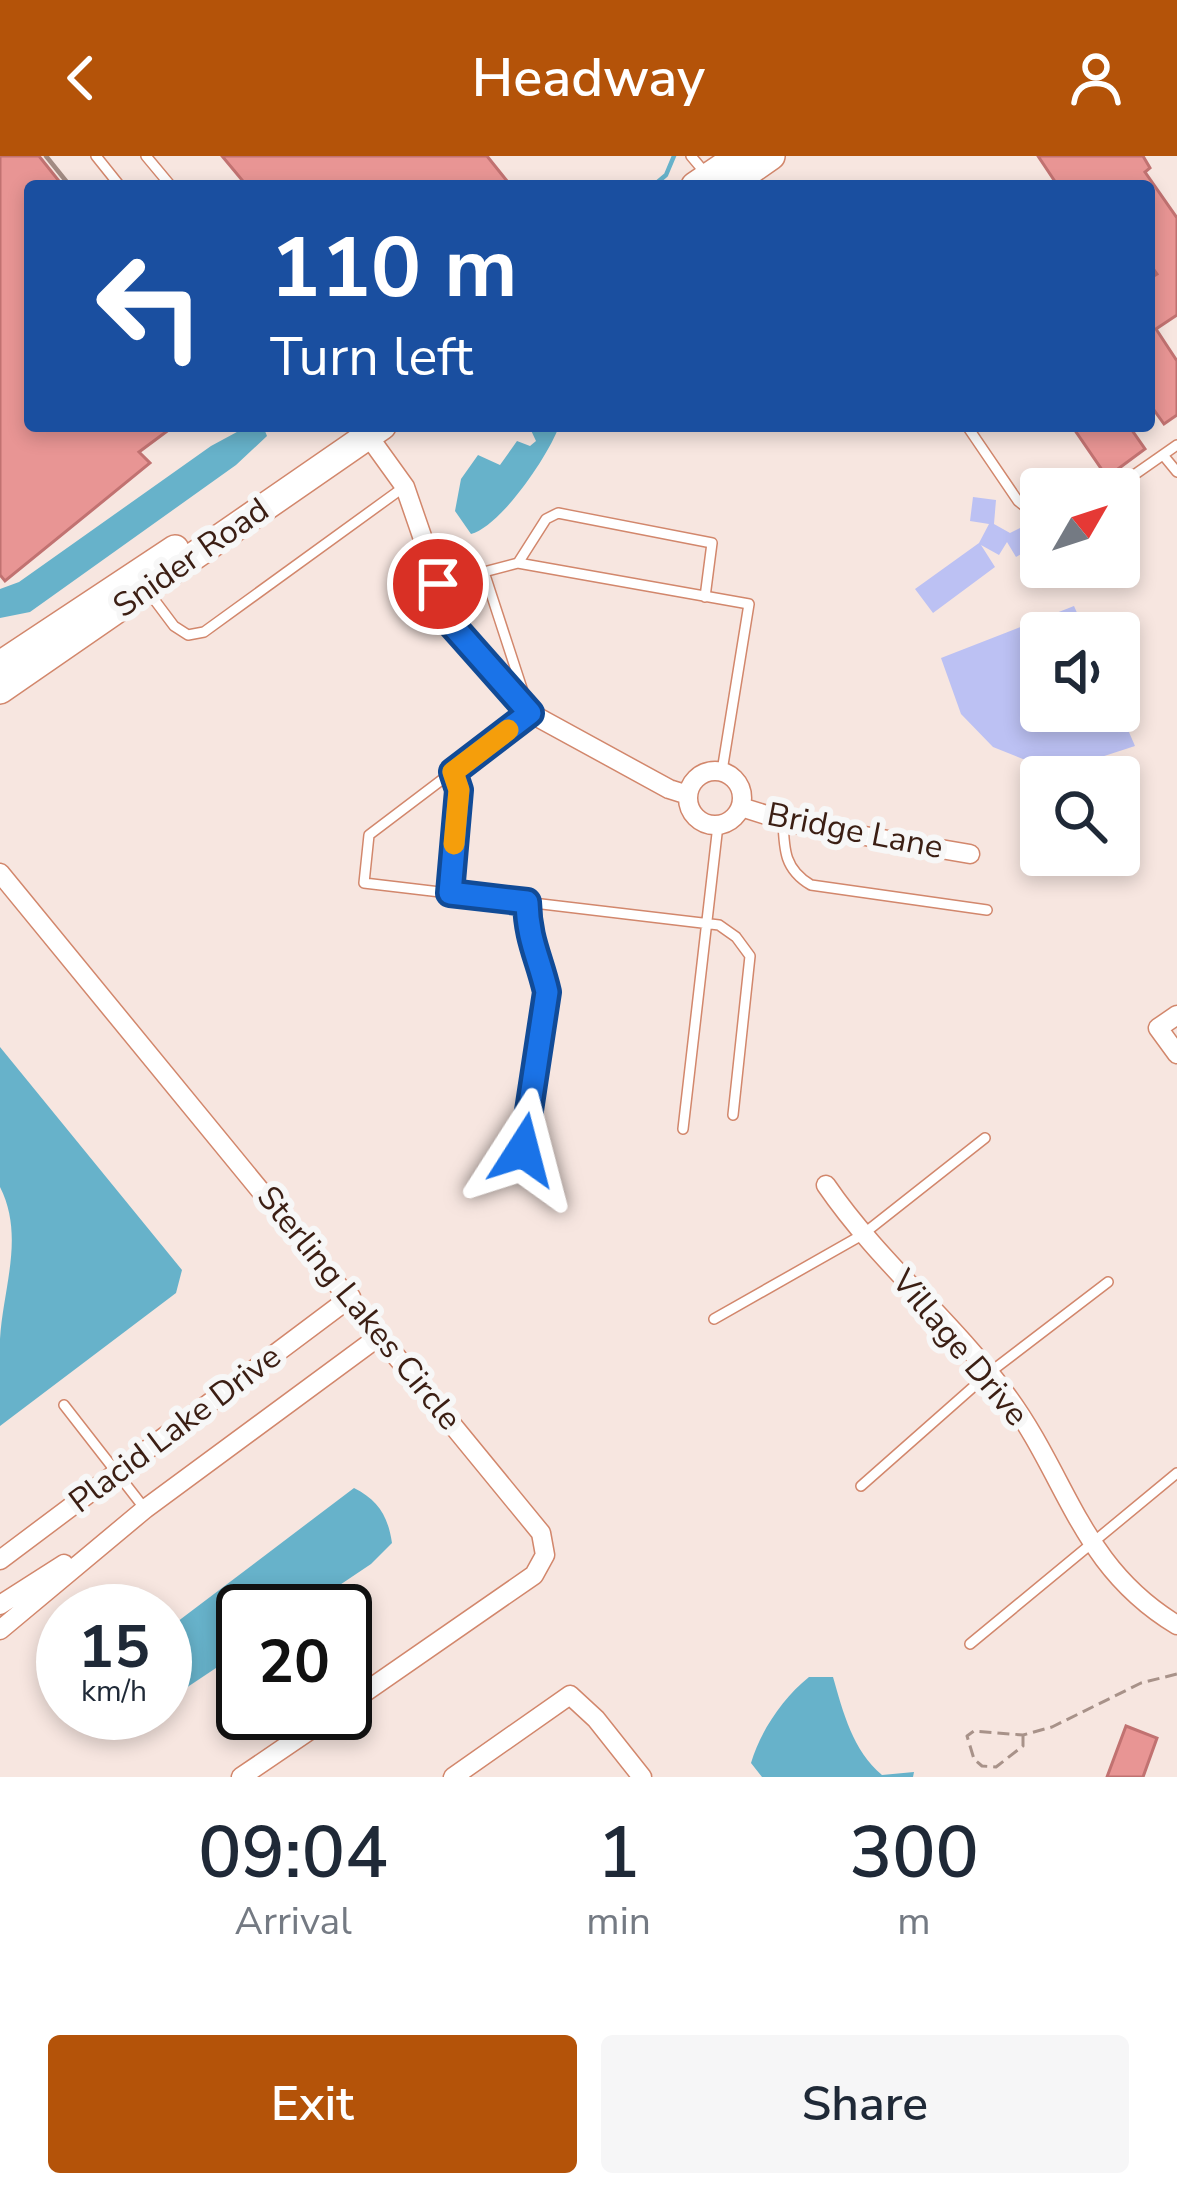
<!DOCTYPE html>
<html lang="en">
<head>
<meta charset="utf-8">
<style>
  body { margin:0; font-family:"Nunito Sans",sans-serif; background:#f6f6f7; color:#1f2937; height:100vh; display:flex; flex-direction:column; font-size:45px; white-space:nowrap }
  * { box-sizing:border-box; margin:0 }
  p { font-size:39px; color:#747a83 }
  .icon { flex:none; width:66px; height:66px; fill:none; stroke:currentColor; stroke-width:2; stroke-linecap:round; stroke-linejoin:round }
  .map { position:relative; height:1621px; overflow:hidden }
  .panel { display:flex; flex-direction:column; background:#fff; flex:1 }
  .panel>* { flex:none }
  .top-card { position:absolute; left:24px; top:24px; width:1131px; height:252px; border-radius:12px; box-shadow:0 6px 18px #0003; background:#1a4fa0; color:#fff; overflow:hidden }
  .needle { width:78px; rotate:51deg }
  .tools { position:absolute; left:1020px; top:312px; display:grid; gap:24px }
  .tools a { display:grid; place-items:center; width:120px; height:120px; border-radius:12px; background:#fff; box-shadow:0 6px 18px #0003; font-size:60px }
  .speed { position:absolute; left:36px; top:1428px; display:flex; gap:24px; font-size:60px; font-weight:700; text-align:center }
  .speed>* { display:grid; place-content:center; width:156px; height:156px; border-radius:50%; background:#fff; box-shadow:0 6px 18px #0003; line-height:1 }
  .speed small { font-size:30px; font-weight:400 }
  .speed .limit { border:6px solid #111; border-radius:18px; background:#fff; color:#111 }
  .pin { position:absolute; display:grid; place-items:center; width:102px; height:102px; color:#fff; margin:-51px; border:6px solid #fff; border-radius:50%; box-shadow:0 3px 12px #0007 }
  .me { position:absolute; width:132px; margin:-66px; rotate:9deg; stroke-linejoin:round; filter:drop-shadow(0 0 9px #0008) }
  .turn { display:flex; align-items:center; gap:42px; height:252px; padding:0 48px; font-size:54px }
  .turn .icon { width:156px; height:156px; stroke-width:2.5 }
  .turn b { display:block; font-size:84px; line-height:102px }
  .eta { display:flex; justify-content:space-evenly; align-items:center; height:204px; text-align:center }
  .eta b { font-size:72px; font-weight:600; line-height:84px }
  .cta { display:flex; gap:24px; margin-top:auto; padding:24px 48px }
  .cta a { flex:1; height:138px; border-radius:12px; background:#b45309; color:#fff; font-size:48px; font-weight:600; line-height:138px; text-align:center }
  .cta a+a { background:#f6f6f7; color:#1f2937 }
  header { display:flex; justify-content:space-between; align-items:center; height:156px; padding:0 48px; background:#b45309; color:#fff; font-size:54px; font-weight:600 }
  .map>svg:first-child { display:block }
</style>
</head>
<body>
<header><svg class="icon" aria-label="back" viewBox="0 0 24 24"><path d="M15 5l-7 7 7 7"/></svg>Headway<svg class="icon" aria-label="person" viewBox="0 0 24 24"><circle cx="12" cy="8" r="4"/><path d="M4 21q1-7 8-7t8 7"/></svg></header>
<div class="map">
<svg width="1177" height="1621" viewBox="0 0 1177 1621">
  <rect width="100%" height="100%" fill="#f7e6e0"/>
  <path fill="#bcc1f3" d="M973 341 996 344 994 368 1010 377 1026 369 1037 389 1016 401 1007 386 999 399 981 389 995 411 933 457 915 433 979 387 989 368 970 365Z
    M1074 450 1086 477H1041V555L1119 553 1135 590 1092 604 1040 610 993 591 961 558 941 502Z"/>
  <path fill="#67b2ca" d="M248 270H263L267 280 236 309 30 456 0 462V433L19 426 211 290Z
    M529 270H559C549 299 501 370 471 378L455 355 461 323 478 299 500 309 517 285 530 290 536 285Z
    M0 891 182 1114 176 1137 0 1270C0 1241 0 1212 0 1183 3 1132 25 1080 0 1031Z
    M354 1332C378 1344 388 1360 392 1387L371 1408 301 1455H243V1494L165 1546V1475Z
    M809 1521H833C843 1556 853 1595 882 1619L914 1616 913 1621H762L751 1607C761 1574 783 1542 809 1521Z"/>
  <g fill="none" stroke-linecap="round" stroke-linejoin="round">
    <path stroke="#67b2ca" stroke-width="4.5" d="M653 30 666 19 674 0"/>
  </g>
  <path fill="#e89594" stroke="#c17271" stroke-width="3" d="M0 0H39L63 30H30V270H174L139 296 150 307 5 425 0 419Z
    M222 0H487L511 30H247Z
    M1038 0H1143L1150 12 1145 16 1177 62V159L1156 173 1177 205V259L1164 268 1149 247V123L1157 118 1149 107V30H1058Z
    M1072 270H1129L1145 293 1107 321Z
    M1126 1570 1157 1582 1143 1621H1107Z"/>
  <g fill="none" stroke-linecap="round" stroke-linejoin="round">
    <defs>
      <path id="lane" d="M96 0 120 30
        M146 0 171 30
        M691 0 707 19
        M967 270 1018 345 1041 363
        M1163 299 1177 316
        M1114 333 1177 289
        M518 407 546 363 558 357 712 387 705 441
        M484 416 530 557 369 679 364 727 719 769 736 781 750 800 733 959
        M438 428 518 407 749 448 722 615
        M150 438 174 470 188 479 204 476 404 331
        M783 664C784 693 784 713 811 729L987 754
        M450 737 459 634 453 616
        M683 973 718 669
        M523 994 547 837C539 801 528 785 527 746
        M714 1163 862 1079 985 982
        M64 1249 145 1353
        M861 1330 989 1217 1108 1126
        M970 1488 1177 1317"/>
      <path id="street" d="M364 274 405 331 453 470 480 504 530 557 669 633 688 639
        M688 642a27 27 0 1 1 54 0a27 27 0 1 1-54 0Z
        M741 651 795 668 970 698
        M0 717 541 1377 545 1399 534 1419 345 1550
        M1177 859 1158 872 1177 898
        M826 1029C878 1105 950 1163 1005 1237 1068 1321 1079 1410 1177 1469
        M0 1404 351 1141
        M0 1449 64 1408
        M0 1474 145 1353 381 1179
        M241 1621 335 1557
        M453 1621 570 1539 596 1563 642 1621"/>
      <path id="secondary" d="M695 30 739 0
        M728 30 771 0
        M0 509 175 393
        M0 534 382 270"/>
    </defs>
    <use href="#lane" stroke="#d2876c" stroke-width="12"/>
    <use href="#street" stroke="#d2876c" stroke-width="21"/>
    <use href="#secondary" stroke="#d2876c" stroke-width="30"/>
    <path stroke="#a89289" stroke-width="3" stroke-dasharray="12 6" stroke-linecap="butt" d="M1023 1579V1590L996 1611 982 1610 974 1603 967 1580 974 1575 1023 1579 1052 1571 1141 1527 1177 1518"/>
    <use href="#lane" stroke="#fff" stroke-width="9"/>
    <use href="#street" stroke="#fff" stroke-width="18"/>
    <use href="#secondary" stroke="#fff" stroke-width="27"/>
    <path stroke="#a28b83" stroke-width="4.5" d="M46 0 70 30"/>
  </g>
  <g fill="none" stroke-linecap="round" stroke-linejoin="round">
    <defs>
      <path id="route" d="M438 428 453 470 530 557 453 616 459 634 450 737 527 746C528 785 539 801 547 836L523 994"/>
    </defs>
    <use href="#route" stroke="#114b97" stroke-width="30"/>
    <use href="#route" stroke="#1a73e8" stroke-width="21"/>
    <path stroke="#f59e0b" stroke-width="21" d="M454 688 459 634 453 616 508 574"/>
  </g>
  <g text-anchor="middle" dominant-baseline="central" stroke-width="12" stroke-linejoin="round" paint-order="stroke">
    <g font-size="33" fill="#3b1e13" stroke="#f7f7f7">
      <text transform="translate(191 402) rotate(-35)">Snider Road</text>
      <text transform="translate(855 675) rotate(11)">Bridge Lane</text>
      <text transform="translate(359 1152) rotate(51)">Sterling Lakes Circle</text>
      <text transform="translate(960 1192) rotate(50)">Village Drive</text>
      <text transform="translate(175 1273) rotate(-37)">Placid Lake Drive</text>
    </g>
  </g>
</svg>
<div class="tools">
<a><svg class="needle" viewBox="-14 -14 28 28"><path d="M0-13l5 13h-10z" fill="#e53935"/><path d="M0 13l5-13h-10z" fill="#747a83"/></svg></a>
<a><svg class="icon" aria-label="sound" viewBox="0 0 24 24"><path d="M4 9h4l5-4v14l-5-4H4zM17 9q2 3 0 6"/></svg></a>
<a><svg class="icon" aria-label="search" viewBox="0 0 24 24"><circle cx="10" cy="10" r="6"/><path d="M15 15l6 6"/></svg></a>
</div>
<div class="speed"><div>15<small>km/h</small></div><div class="limit">20</div></div>
<div class="pin" style="left:438px;top:428px;background:#d93025"><svg class="icon" aria-label="arrive" viewBox="0 0 24 24"><path d="M6 21V4h12l-3 4 3 4H6"/></svg></div>
<svg class="me" style="left:523px;top:994px" viewBox="-20 -20 40 40"><path d="M0-17L14 15 0 8-14 15z" fill="#1a73e8" stroke="#fff" stroke-width="4"/></svg>
<div class="top-card">
<div class="turn"><svg class="icon" aria-label="left" viewBox="0 0 24 24"><path d="M17 20v-9H6M10 6l-5 5 5 5"/></svg><div><b>110 m</b>Turn left</div></div>
</div>
</div>
<section class="panel">
<div class="eta">
<div><b>09:04</b><p>Arrival</p></div>
<div><b>1</b><p>min</p></div>
<div><b>300</b><p>m</p></div>
</div>
<div class="cta"><a>Exit</a><a>Share</a></div>
</section>
</body>
</html>
